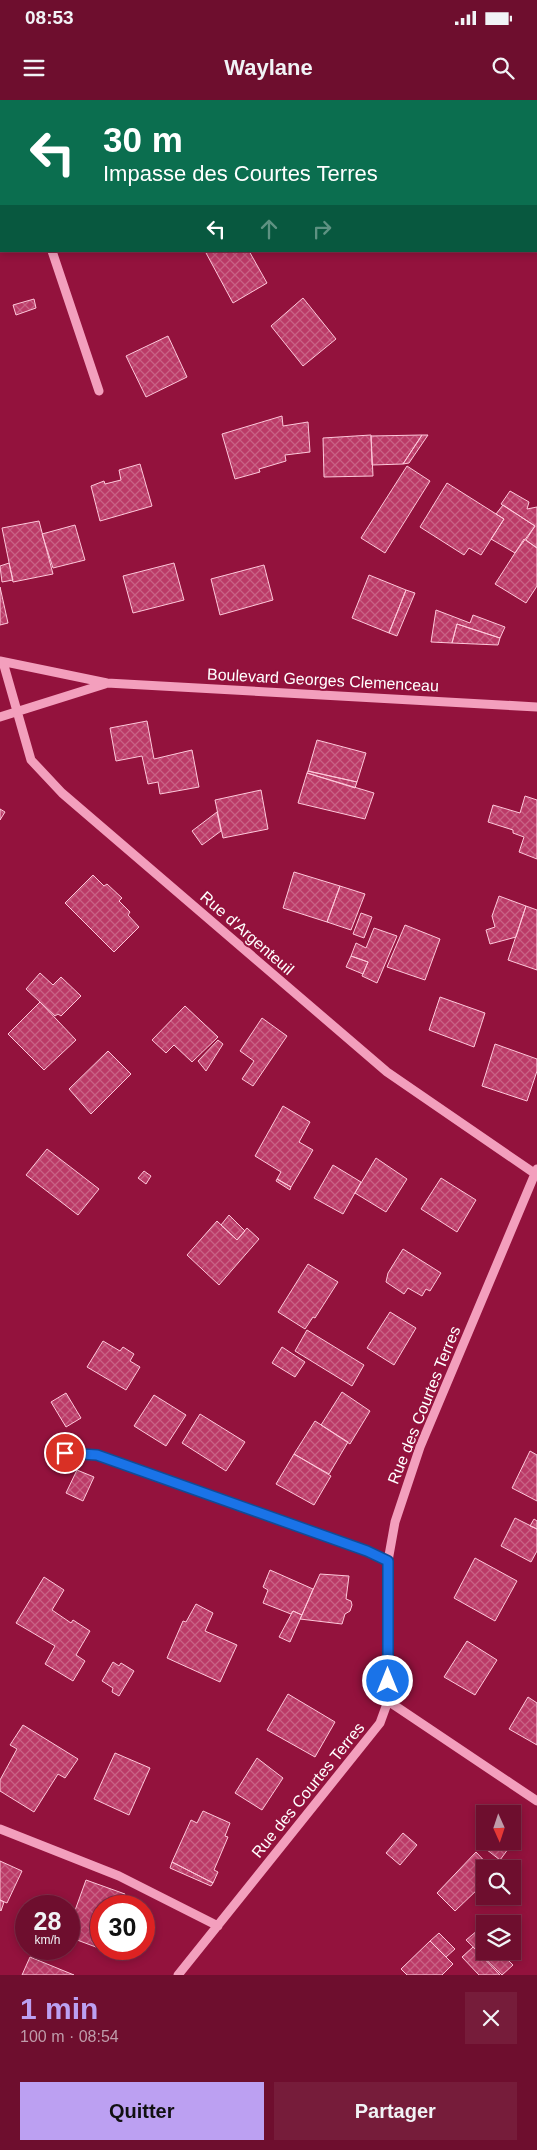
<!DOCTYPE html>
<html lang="fr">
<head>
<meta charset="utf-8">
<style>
  body { margin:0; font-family:Helvetica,sans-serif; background:#761c3a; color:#f1f3f6; height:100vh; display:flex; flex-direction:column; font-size:19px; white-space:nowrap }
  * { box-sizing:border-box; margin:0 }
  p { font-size:16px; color:#bf9caa }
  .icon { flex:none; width:28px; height:28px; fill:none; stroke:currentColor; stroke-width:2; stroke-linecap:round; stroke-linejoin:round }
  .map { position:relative; height:1875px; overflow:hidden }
  .panel { display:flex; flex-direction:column; background:#6e0e2e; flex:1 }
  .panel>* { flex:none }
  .banner { position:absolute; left:0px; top:0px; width:538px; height:152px; box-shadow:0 2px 8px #0003,0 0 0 1px #802e4a; background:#0b6e4f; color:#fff; overflow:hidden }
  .needle { width:32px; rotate:177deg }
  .buttons { position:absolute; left:476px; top:1705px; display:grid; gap:10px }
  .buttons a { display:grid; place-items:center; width:45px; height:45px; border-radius:0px; background:#6e0e2e; box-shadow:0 2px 8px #0003,0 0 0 1px #802e4a; font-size:25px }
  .speed { position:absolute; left:15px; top:1795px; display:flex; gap:10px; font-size:25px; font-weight:700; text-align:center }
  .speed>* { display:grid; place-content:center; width:65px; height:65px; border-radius:50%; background:#6e0e2e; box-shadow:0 2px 8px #0003,0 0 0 1px #802e4a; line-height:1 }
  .speed small { font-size:12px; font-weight:400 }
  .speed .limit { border:8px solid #d22; background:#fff; color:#111 }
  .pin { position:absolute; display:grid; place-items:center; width:42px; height:42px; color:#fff; margin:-21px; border:2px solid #fff; border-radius:50%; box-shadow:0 1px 5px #0007 }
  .me { position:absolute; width:55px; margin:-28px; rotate:0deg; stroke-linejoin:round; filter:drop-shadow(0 0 4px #0008) }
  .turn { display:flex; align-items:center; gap:18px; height:105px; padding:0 20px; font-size:22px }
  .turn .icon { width:65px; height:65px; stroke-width:2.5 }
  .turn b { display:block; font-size:35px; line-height:42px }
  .lanes { display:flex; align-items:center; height:48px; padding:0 20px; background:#0003; justify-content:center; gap:25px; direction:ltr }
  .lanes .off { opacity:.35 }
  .round { display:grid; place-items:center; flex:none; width:52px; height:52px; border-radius:0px; background:#761c3a }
  .summary { display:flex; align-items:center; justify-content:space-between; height:85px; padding:0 20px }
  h1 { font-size:30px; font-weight:800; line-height:38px; color:#bca0f2 }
  .action { display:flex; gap:10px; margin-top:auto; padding:10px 20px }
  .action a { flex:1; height:58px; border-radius:0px; background:#bca0f2; color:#111; font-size:20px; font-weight:800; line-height:58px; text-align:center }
  .action a+a { background:#761c3a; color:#f1f3f6 }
  .status { display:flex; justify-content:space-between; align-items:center; height:35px; padding:0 25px; background:#6e0e2e; direction:ltr }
  .status svg { height:14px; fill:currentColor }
  header { display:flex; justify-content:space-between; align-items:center; height:65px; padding:0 20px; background:#6e0e2e; font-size:22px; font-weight:800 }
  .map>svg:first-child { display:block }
</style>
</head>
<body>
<div class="status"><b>08:53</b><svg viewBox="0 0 49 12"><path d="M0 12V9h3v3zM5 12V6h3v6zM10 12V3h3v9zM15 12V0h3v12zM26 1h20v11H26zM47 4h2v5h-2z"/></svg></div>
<header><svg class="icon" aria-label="menu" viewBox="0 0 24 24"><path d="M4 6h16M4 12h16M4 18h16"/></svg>Waylane<svg class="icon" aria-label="search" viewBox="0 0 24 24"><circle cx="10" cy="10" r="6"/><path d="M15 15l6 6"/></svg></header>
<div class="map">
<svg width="537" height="1875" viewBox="0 0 537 1875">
  <defs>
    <pattern id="building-cross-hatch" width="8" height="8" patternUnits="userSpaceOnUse" patternTransform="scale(1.25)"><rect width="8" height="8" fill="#bb3a67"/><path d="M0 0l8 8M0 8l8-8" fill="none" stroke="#c96185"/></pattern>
  </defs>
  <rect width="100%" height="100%" fill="#93123d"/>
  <path fill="url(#building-cross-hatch)" stroke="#fdc7da" d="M0 95 1 98 0 148Z
    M205 151H249L267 183 233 203Z
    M303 198 336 239 303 266 271 226Z
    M34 199 36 208 16 215 13 205Z
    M168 236 187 277 146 297 126 256Z
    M282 316 283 326 308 322 310 352 285 355 286 361 259 369 260 372 235 379 222 334Z
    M371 335 373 376 324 377 323 338Z
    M422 335H428L409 363 403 364Z
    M422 335 403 364 372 365 371 336Z
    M140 364 152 406 100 421 91 386 104 381 105 384 121 380 119 370Z
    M407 366 430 381 385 453 361 438Z
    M447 383 504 419 481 455 469 448 464 455 420 427Z
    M510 391 529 402 527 409 537 407V448L526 440 535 426 501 404Z
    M503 405 535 426 515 453 491 439 504 419 496 414Z
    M39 421 53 474 13 482 2 428Z
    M75 425 85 460 53 468 42 434Z
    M524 439 537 448V486L526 503 495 484Z
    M9 463 13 480 2 482 0 466Z
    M174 463 184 500 133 513 123 476Z
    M264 465 273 500 220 515 211 479Z
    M369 475 406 490 389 533 352 518Z
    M0 487 8 523 0 525Z
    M406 490 415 493 397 536 389 533Z
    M436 510 470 523 473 515 505 527 500 538 457 524 452 543 431 542Z
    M457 524 500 538 498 545 452 543Z
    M147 621 154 659 192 650 199 687 160 694 158 682 148 684 142 656 116 661 110 628Z
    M317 640 366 653 357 682 308 671Z
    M308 671 357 682 355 688 307 673Z
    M307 673 374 693 365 719 298 703Z
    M261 690 268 729 223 738 215 700Z
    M525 696 537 700V759L519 752 524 737 513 733V730L488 722 493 705 520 713Z
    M0 709 5 712 0 720Z
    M217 712 221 731 202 745 192 731Z
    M294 772 340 786 327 822 283 808Z
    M93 775 104 786 107 784 122 798 119 801 130 812 128 815 139 827 114 852 65 803Z
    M340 786 365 794 351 830 327 822Z
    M499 796 526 806 516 837 490 844 486 830 495 827 492 816Z
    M526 806 537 810V870L508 860Z
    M361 813 372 817 364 838 353 834Z
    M405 825 440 839 425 880 387 867Z
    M374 828 397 836 377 883 362 876 368 862 351 856 356 843 366 848Z
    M351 856 368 862 363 874 346 867Z
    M40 873 53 885 61 877 81 896 61 916 58 914 55 916 26 889Z
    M440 897 485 913 474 947 429 930Z
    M40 902 76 940 44 970 8 934Z
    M185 906 218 937 192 962 174 945 166 953 152 940Z
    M262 918 287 936 253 986 242 979 254 961 240 951Z
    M218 940 223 944 206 971 198 961Z
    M495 944 537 959V971L527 1001 482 986Z
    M108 951 131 974 91 1014 69 989Z
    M283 1006 310 1022 299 1042 313 1050 291 1087 277 1079 281 1072 255 1056Z
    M47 1049 99 1089 78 1115 26 1075Z
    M376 1058 407 1079 386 1112 355 1093Z
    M333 1065 361 1082 343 1114 314 1098Z
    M144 1071 151 1076 146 1084 138 1078Z
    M441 1078 476 1100 457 1132 421 1109Z
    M277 1079 291 1087 290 1090 276 1081Z
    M229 1115 245 1131 237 1140 221 1125Z
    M217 1121 237 1140 247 1128 259 1139 219 1185 187 1155Z
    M403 1149 441 1173 430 1191 426 1189 422 1196 408 1188 404 1194 386 1182 388 1173Z
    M308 1164 338 1182 315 1218 313 1217 305 1229 278 1212Z
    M390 1212 416 1228 394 1265 367 1248Z
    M307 1230 364 1265 352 1286 295 1251Z
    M103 1241 120 1251 123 1247 134 1254 130 1261 140 1267 126 1290 87 1267Z
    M282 1247 305 1262 295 1277 272 1263Z
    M342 1292 370 1311 350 1344 321 1325Z
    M66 1293 81 1318 66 1327 51 1302Z
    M154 1295 186 1315 166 1346 134 1326Z
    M200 1314 245 1342 226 1371 182 1343Z
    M315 1321 348 1342 329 1374 294 1354Z
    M530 1351 537 1355V1401L512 1388Z
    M294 1354 331 1376 314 1405 276 1384Z
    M77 1370 94 1377 83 1401 66 1393Z
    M515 1418 537 1429V1451L531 1462 501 1446Z
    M534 1419 537 1421V1429L530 1426Z
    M475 1458 517 1481 495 1521 454 1498Z
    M270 1470 313 1489 302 1515 293 1511 291 1514 263 1503 268 1490 263 1487Z
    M320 1474 349 1476 346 1499 351 1501 352 1505 350 1511 345 1514 342 1524 300 1519Z
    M44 1477 64 1490 52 1510 71 1523 73 1520 90 1531 76 1555 85 1561 73 1581 45 1564 55 1546 16 1523Z
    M196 1504 213 1513 205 1531 237 1545 220 1582 167 1558 183 1521 186 1522Z
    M293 1511 302 1515 290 1542 279 1537Z
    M467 1541 497 1560 475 1595 444 1577Z
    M113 1562 119 1566 121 1563 134 1571 119 1596 112 1592 113 1588 102 1581Z
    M288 1594 335 1622 315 1657 267 1630Z
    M528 1597 537 1603V1645L509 1629Z
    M23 1625 78 1659 65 1678 58 1674 34 1712 0 1691V1680L17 1649 10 1645Z
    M115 1653 150 1668 129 1715 94 1699Z
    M257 1658 283 1678 262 1710 235 1693Z
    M203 1711 230 1723 225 1736 228 1737 214 1770 218 1772 213 1783 172 1762 191 1720 197 1723Z
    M403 1733 417 1745 400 1765 386 1753Z
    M485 1741H506L511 1745 500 1760 482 1746Z
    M476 1752 492 1769H485V1792L480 1787 455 1811 437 1793Z
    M0 1761 22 1771 7 1803 0 1800Z
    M172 1762 213 1783 211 1786 170 1768Z
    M86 1780 125 1794 120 1806H101V1849L104 1850 69 1837V1827Z
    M489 1796H503L496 1803Z
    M0 1800 4 1802 1 1811 0 1810Z
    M478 1830 485 1838V1851H499L513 1865 502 1875 466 1840Z
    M439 1833 455 1849 446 1857 430 1841Z
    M430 1841 453 1864 442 1875H407L401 1869Z
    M473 1847 500 1875H479L462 1857Z
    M30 1857 74 1875H22Z"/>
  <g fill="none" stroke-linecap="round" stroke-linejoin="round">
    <path stroke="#f39fbd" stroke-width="9" d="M0 2 1 4
      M52 151 99 291
      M0 561 107 583 537 607
      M3 562 31 660 62 693 387 972 537 1075
      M0 617 105 584
      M49 1352 97 1355 367 1451 388 1461
      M388 1601 537 1701
      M0 1729 119 1776 218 1826
      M178 1875 380 1623 388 1601V1461L395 1422 420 1347 537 1069"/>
  </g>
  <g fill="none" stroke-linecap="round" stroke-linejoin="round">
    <defs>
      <path id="route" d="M65 1353 97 1355 367 1451 388 1461V1581"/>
    </defs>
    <use href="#route" stroke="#114b97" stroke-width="12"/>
    <use href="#route" stroke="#1a73e8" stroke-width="9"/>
  </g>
  <g text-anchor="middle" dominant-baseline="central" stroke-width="4" stroke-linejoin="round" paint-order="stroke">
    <g font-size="16" fill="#fff" stroke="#93123d">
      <text transform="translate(323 580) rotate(3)">Boulevard Georges Clemenceau</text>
      <text transform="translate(247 833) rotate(41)">Rue d'Argenteuil</text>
      <text transform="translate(424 1305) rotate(-68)">Rue des Courtes Terres</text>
      <text transform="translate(308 1690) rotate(-51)">Rue des Courtes Terres</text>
    </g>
  </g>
</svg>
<div class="buttons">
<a><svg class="needle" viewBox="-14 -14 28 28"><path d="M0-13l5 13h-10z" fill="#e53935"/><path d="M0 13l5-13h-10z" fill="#bf9caa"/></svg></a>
<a><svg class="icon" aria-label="search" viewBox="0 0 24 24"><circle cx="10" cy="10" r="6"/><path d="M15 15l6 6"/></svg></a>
<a><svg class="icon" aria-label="layers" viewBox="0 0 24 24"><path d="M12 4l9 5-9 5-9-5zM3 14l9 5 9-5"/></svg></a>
</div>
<div class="speed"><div>28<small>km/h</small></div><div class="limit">30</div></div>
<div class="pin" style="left:65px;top:1353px;background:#d93025"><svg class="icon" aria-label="arrive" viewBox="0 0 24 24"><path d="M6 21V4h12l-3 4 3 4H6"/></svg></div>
<svg class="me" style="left:388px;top:1581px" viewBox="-20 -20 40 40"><circle r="17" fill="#1a73e8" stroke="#fff" stroke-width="3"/><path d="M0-11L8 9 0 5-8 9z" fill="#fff"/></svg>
<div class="banner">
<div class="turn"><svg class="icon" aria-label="left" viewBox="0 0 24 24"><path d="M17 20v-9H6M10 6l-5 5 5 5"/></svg><div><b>30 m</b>Impasse des Courtes Terres</div></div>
<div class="lanes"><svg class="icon" aria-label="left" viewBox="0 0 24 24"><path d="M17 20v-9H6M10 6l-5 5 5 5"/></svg><svg class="icon off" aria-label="ahead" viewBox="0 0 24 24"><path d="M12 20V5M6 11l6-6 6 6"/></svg><svg class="icon off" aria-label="right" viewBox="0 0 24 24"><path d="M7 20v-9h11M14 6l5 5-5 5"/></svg></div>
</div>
</div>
<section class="panel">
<div class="summary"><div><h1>1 min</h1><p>100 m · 08:54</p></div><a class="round"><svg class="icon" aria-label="close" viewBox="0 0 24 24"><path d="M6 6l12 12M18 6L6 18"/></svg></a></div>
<div class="action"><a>Quitter</a><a>Partager</a></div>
</section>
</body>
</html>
